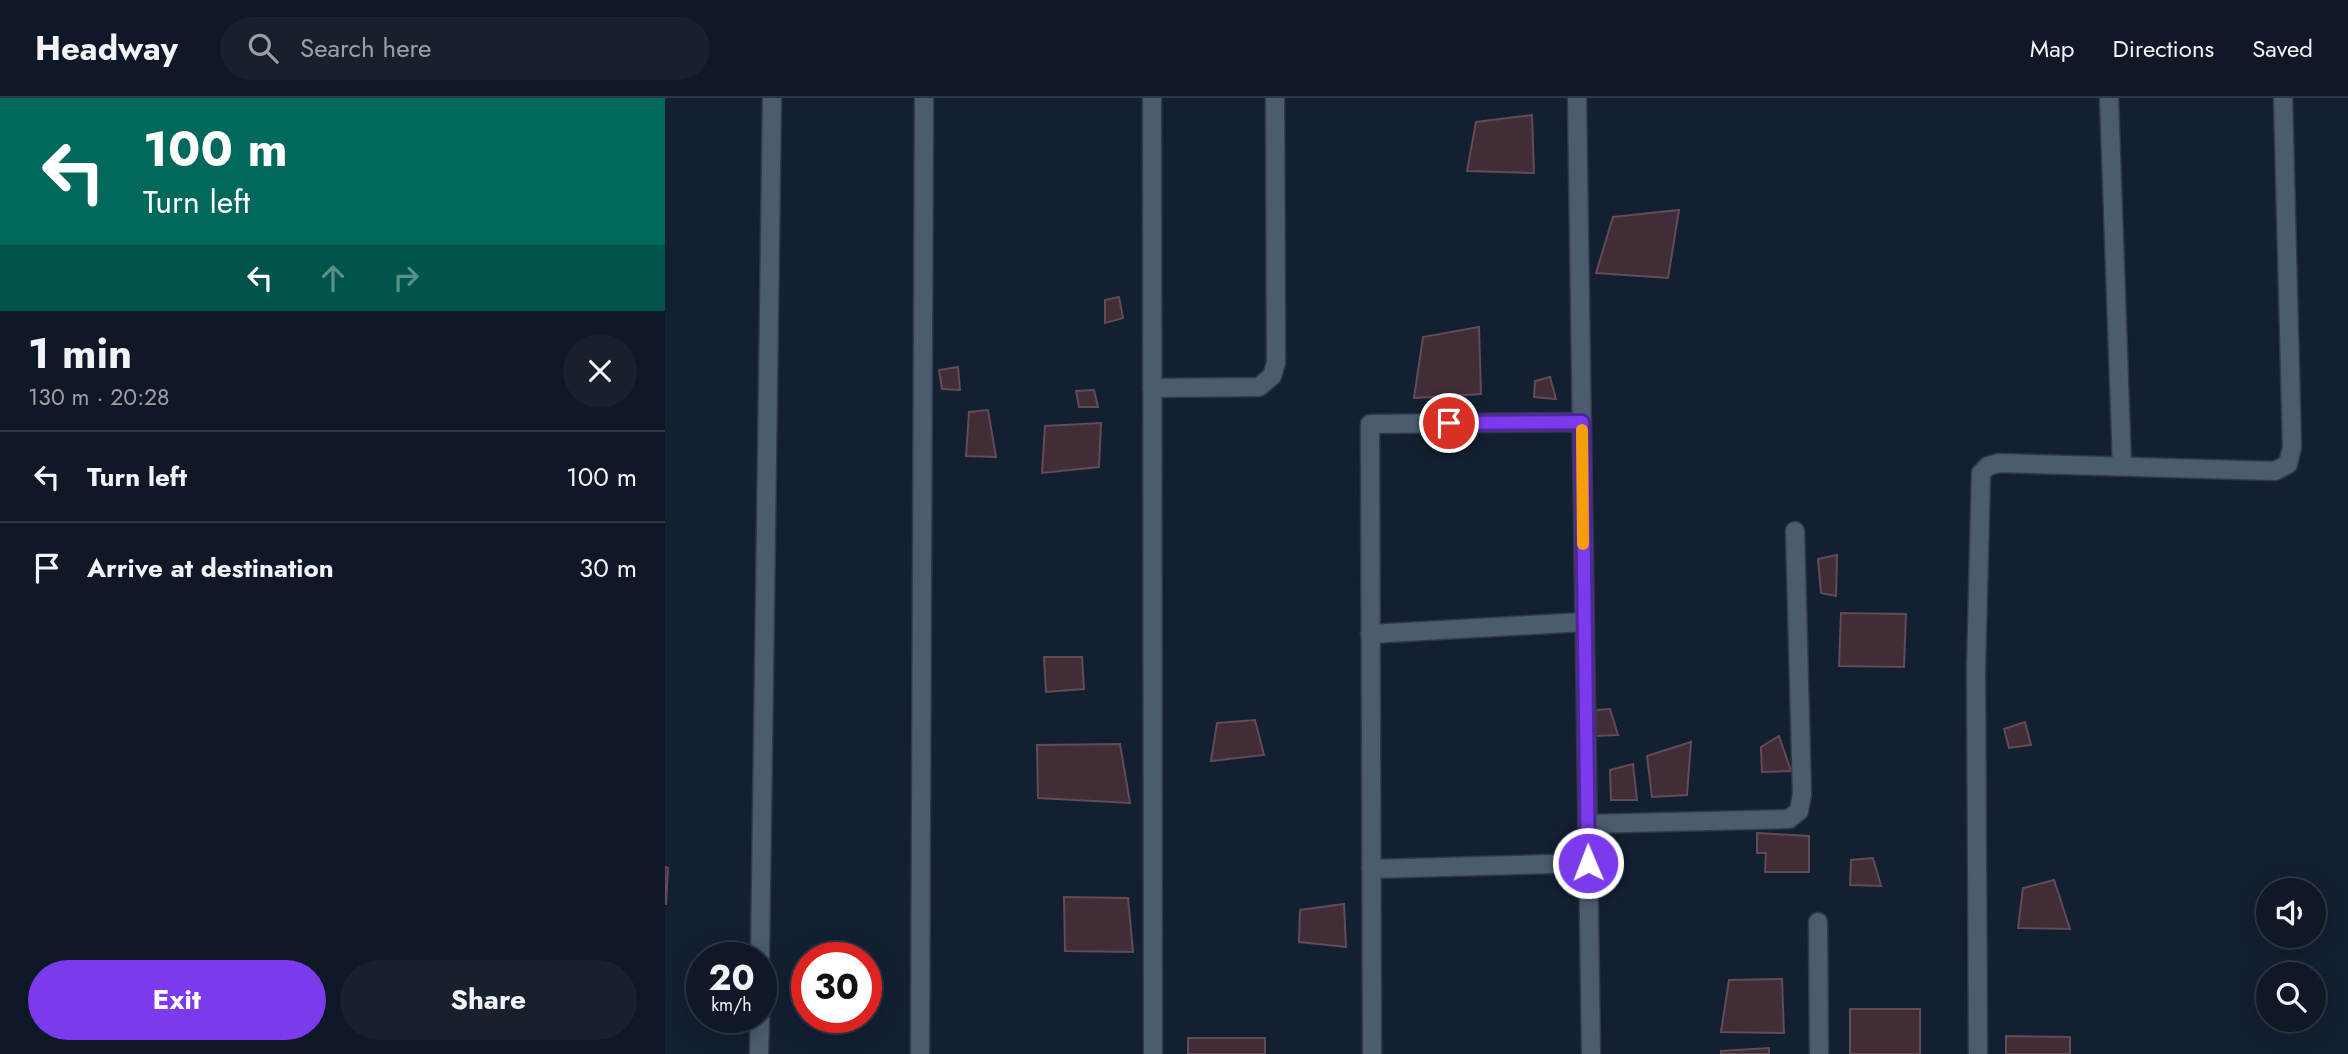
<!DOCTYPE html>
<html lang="en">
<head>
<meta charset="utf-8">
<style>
  body { margin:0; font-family:Jost,sans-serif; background:#17212e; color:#f1f3f6; height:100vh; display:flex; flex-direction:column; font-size:26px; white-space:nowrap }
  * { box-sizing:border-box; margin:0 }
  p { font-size:23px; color:#9ba0a7 }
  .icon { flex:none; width:38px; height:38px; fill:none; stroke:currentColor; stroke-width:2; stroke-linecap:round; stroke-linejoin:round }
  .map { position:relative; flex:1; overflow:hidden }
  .panel { display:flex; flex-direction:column; background:#0e1826; width:665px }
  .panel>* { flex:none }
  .top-card { background:#00695c; color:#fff; overflow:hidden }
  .controls { position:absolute; left:1591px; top:780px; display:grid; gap:14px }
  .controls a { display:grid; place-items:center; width:70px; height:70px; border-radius:50%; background:#0e1826; box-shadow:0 4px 18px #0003,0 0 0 2px #2e3743; font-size:35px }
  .speed { position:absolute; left:21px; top:844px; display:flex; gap:14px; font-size:35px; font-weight:700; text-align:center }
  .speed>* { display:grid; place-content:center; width:91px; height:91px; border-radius:50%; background:#0e1826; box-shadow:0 4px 18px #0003,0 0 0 2px #2e3743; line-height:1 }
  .speed small { font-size:18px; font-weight:400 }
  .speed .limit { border:10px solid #d22; background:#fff; color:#111 }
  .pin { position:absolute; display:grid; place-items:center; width:60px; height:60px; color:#fff; margin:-30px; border:4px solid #fff; border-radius:50%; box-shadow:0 2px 7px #0007 }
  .me { position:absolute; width:77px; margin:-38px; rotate:359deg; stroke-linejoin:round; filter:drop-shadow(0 0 5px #0008) }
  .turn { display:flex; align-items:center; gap:24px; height:147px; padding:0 28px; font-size:32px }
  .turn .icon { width:91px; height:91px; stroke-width:2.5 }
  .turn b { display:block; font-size:49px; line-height:60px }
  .lanes { display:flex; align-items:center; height:66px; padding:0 28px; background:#0003; justify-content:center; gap:35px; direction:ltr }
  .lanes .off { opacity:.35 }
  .round { display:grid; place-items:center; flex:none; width:74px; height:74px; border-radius:37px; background:#17212e }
  .overview { display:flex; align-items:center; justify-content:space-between; height:119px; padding:0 28px }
  h1 { font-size:42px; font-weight:700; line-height:52px }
  .button { display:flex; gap:14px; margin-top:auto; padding:14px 28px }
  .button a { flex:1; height:80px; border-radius:42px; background:#7c3aed; color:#fff; font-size:28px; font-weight:700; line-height:80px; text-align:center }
  .button a+a { background:#17212e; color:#f1f3f6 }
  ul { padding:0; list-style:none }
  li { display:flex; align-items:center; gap:21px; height:91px; padding:0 28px; border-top:2px solid #2e3743 }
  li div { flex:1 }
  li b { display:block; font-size:26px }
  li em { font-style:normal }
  header { display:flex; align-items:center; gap:42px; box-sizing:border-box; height:98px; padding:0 35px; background:#0e1826; border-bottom:2px solid #2e3743 }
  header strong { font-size:33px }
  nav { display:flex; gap:38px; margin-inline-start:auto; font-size:24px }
  .search { width:490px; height:63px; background:#17212e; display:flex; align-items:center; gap:18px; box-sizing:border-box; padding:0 24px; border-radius:38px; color:#9ba0a7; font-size:26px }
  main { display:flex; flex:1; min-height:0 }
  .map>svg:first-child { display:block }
</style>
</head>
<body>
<header>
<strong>Headway</strong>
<div class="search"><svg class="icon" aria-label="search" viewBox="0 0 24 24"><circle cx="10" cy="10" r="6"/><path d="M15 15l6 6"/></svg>Search here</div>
<nav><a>Map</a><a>Directions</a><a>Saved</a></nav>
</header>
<main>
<section class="panel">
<div class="top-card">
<div class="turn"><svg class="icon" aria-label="left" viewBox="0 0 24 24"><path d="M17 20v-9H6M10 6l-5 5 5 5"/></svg><div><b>100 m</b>Turn left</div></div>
<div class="lanes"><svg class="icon" aria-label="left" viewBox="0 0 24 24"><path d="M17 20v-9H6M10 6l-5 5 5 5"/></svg><svg class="icon off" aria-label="ahead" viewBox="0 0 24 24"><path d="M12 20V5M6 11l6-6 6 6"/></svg><svg class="icon off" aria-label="right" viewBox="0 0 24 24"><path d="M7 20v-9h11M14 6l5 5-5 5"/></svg></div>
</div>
<div class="overview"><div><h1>1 min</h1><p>130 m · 20:28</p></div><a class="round"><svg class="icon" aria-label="close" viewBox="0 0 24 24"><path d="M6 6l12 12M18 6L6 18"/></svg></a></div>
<ul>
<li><svg class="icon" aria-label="left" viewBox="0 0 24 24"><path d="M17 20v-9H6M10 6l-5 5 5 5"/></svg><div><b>Turn left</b></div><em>100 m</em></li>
<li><svg class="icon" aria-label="arrive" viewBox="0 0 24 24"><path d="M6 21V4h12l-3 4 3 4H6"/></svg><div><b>Arrive at destination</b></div><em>30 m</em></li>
</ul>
<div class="button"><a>Exit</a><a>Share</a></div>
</section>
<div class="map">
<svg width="1683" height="956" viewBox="0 0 1683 956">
  <rect width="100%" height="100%" fill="#132032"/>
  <path fill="#422c38" stroke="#624a56" stroke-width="2" d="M867 17 869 75 802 73 811 24Z
    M1014 112 1003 180 931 175 948 119Z
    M454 199 458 220 440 225V202Z
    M814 229 816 296 749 300 758 239Z
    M293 269 295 292 277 291 274 272Z
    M885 279 891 301 869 299 870 283Z
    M429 292 433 309H414L411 293Z
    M323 312 331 359 301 358 304 314Z
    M436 325 434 369 377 375 380 328Z
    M1172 457 1171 498 1156 495 1153 461Z
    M1176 515 1241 516 1239 569 1174 568Z
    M379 559H417L419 591 381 594Z
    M945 611 953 637 930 638 931 612Z
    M590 622 599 657 546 663 552 625Z
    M1360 624 1366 647 1344 650 1339 631Z
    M1114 638 1126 673 1097 674 1096 649Z
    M1026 644 1022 697 987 699 982 658Z
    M455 646 465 705 373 700 372 647Z
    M968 666 972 702H946L945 672Z
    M1092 735 1144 738V774H1100L1101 755H1092Z
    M1208 760 1216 788 1185 787 1186 762Z
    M0 769 3 770 1 806H0Z
    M1389 782 1405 831 1353 830 1358 790Z
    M399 799 463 800 468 854 400 853Z
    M679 806 681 849 634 844 635 812Z
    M1117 881 1119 935 1056 934 1064 882Z
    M1185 911H1255V956H1185Z
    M1341 938 1405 939V956H1341Z
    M523 940H600V956H523Z
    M1104 950V956H1056V953Z"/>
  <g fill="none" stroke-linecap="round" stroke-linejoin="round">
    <defs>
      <path id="minor" d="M487 0 488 956
        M912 0 926 956
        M1444 0 1457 368
        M487 290 594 289 607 278 611 265 610 0
        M705 536 919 524
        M923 726 1124 721 1134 713 1137 696 1130 433
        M706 771 923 765
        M1153 824 1154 956
        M95 859 107 0
        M94 956 95 919
        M255 956 259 0
        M707 956 705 326 917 324
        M1313 956 1311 571 1316 375 1323 368 1334 365 1610 373 1623 366 1627 349 1618 0"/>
    </defs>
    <use href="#minor" stroke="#313948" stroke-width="21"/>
    <use href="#minor" stroke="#4c5c70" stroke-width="18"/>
  </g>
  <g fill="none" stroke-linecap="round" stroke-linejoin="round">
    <defs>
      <path id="route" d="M784 325 917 324 923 765"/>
    </defs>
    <use href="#route" stroke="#51269a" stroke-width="18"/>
    <use href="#route" stroke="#7c3aed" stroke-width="12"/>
    <path stroke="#f59e0b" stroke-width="12" d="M917 332 918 446"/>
  </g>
</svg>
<div class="controls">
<a><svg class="icon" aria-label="sound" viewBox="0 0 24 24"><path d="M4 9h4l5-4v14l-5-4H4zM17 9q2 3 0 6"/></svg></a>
<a><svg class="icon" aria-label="search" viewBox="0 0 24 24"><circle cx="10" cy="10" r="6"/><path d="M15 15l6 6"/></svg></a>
</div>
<div class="speed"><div>20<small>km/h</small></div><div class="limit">30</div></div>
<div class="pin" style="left:784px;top:325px;background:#d93025"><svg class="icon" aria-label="arrive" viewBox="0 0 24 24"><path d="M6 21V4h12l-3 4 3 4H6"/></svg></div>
<svg class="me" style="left:923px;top:765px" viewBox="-20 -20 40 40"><circle r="17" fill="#7c3aed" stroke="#fff" stroke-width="3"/><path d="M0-11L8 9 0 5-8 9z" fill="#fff"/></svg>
</div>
</main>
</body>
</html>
